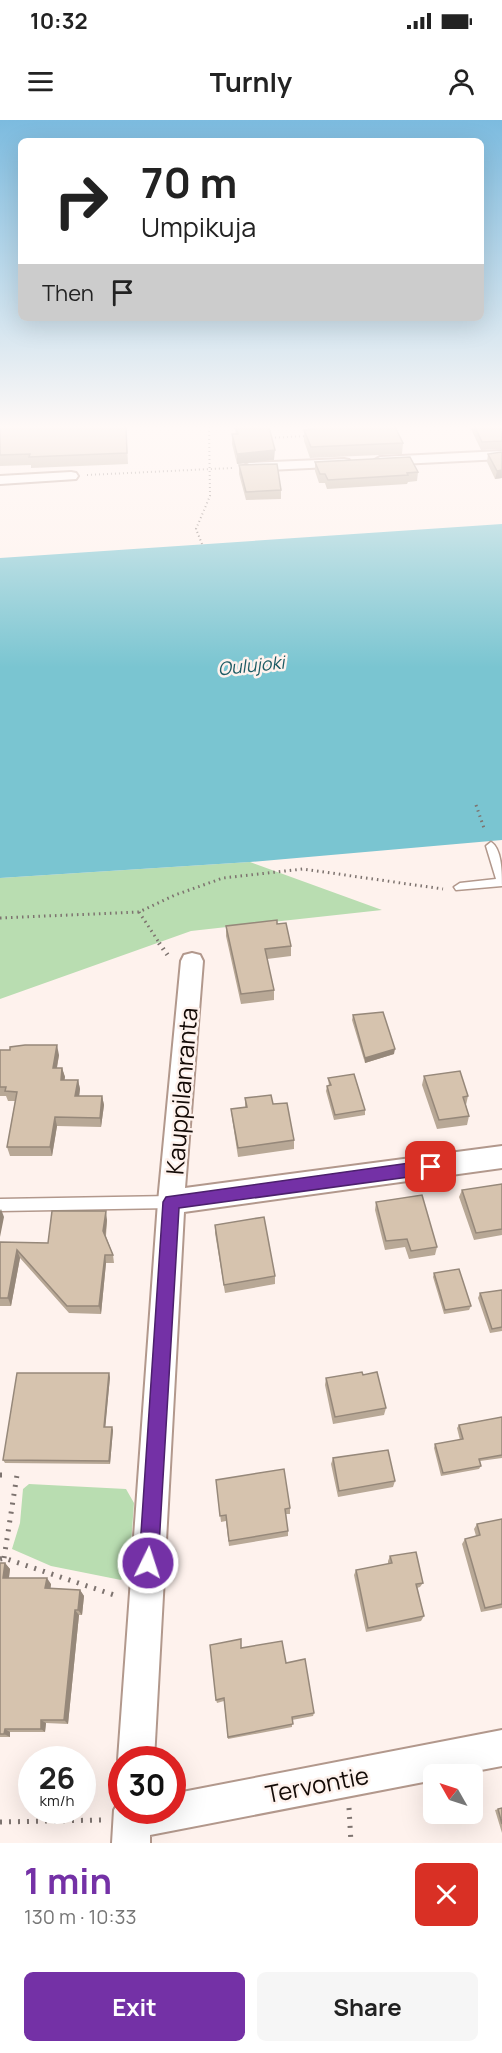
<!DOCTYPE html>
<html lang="en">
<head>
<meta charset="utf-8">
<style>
  body { margin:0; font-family:Manrope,sans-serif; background:#f6f6f6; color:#222; height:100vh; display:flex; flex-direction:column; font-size:22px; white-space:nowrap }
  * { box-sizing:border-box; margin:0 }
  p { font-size:20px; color:#767676 }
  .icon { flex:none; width:33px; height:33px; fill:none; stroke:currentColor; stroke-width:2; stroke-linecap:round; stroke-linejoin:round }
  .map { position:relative; height:1723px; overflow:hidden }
  .sheet { display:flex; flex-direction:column; background:#fff; flex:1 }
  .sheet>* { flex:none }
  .top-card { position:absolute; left:18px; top:18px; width:466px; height:183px; border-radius:9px; box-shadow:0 6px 24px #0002; background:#fff; color:#222; overflow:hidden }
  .needle { width:39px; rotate:309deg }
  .tools { position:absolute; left:423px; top:1644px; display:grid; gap:12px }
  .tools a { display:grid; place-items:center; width:60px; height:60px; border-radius:9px; background:#fff; box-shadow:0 6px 24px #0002; font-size:30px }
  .speed { position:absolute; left:18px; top:1626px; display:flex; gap:12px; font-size:30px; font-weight:700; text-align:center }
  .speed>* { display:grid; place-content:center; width:78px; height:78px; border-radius:50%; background:#fff; box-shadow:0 6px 24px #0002; line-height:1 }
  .speed small { font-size:15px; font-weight:400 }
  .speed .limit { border:9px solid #d22; background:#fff; color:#111 }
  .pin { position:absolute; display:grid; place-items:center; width:51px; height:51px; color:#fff; margin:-26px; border-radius:12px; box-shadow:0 3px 9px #0006 }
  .me { position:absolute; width:66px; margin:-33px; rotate:4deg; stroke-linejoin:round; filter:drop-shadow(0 0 4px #0008) }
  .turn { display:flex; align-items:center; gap:21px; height:126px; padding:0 24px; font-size:27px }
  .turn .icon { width:78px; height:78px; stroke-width:2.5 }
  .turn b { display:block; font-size:42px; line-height:51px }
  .then { display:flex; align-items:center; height:57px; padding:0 24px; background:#0003; gap:12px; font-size:22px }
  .round { display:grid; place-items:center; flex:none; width:63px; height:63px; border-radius:9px; background:#f6f6f6 }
  .head { display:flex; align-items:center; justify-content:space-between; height:102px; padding:0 24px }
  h1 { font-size:36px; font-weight:700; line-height:45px; color:#7431a6 }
  .cta { display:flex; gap:12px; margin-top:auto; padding:12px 24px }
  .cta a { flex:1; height:69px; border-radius:9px; background:#7431a6; color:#fff; font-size:24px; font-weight:700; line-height:69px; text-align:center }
  .cta a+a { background:#f6f6f6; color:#222 }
  .status { display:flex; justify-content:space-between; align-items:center; height:42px; padding:0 30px; background:#fff; direction:ltr }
  .status svg { height:16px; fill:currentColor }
  header { display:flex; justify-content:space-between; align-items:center; height:78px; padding:0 24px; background:#fff; font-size:27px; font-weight:700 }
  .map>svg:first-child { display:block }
</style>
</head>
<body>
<div class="status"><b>10:32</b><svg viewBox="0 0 49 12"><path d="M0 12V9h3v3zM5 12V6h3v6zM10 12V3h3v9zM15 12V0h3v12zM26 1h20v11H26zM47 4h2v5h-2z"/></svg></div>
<header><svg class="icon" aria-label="menu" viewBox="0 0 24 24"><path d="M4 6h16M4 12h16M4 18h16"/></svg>Turnly<svg class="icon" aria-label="person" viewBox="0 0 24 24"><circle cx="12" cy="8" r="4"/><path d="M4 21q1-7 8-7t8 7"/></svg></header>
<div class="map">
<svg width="502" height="1723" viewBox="0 0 502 1723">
  <rect width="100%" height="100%" fill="#fef2ed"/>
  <path fill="#b9ddb1" d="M250 742 382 790 191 811 0 879V758Z
    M29 1364 126 1369 134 1383 129 1452 121 1460 51 1446 12 1429 20 1403 23 1369Z"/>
  <path fill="#7ac5d1" d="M502 404V720L250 742 0 758V438Z"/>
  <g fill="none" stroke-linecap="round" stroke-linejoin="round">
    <defs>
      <path id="service" d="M491 722C502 729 502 753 502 766L456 770 454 767 460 763 496 759 486 726Z
        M171 1076 176 1078 178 1082 176 1086 171 1088 0 1091V1079Z"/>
      <path id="minor" d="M502 331V339L380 345 373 341 380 337Z
        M344 339 349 340 351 343 349 346 249 351 242 347 249 343Z
        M71 352 76 353 78 356 76 359 0 364V356Z
        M192 833 200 835 203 841 185 1068 502 1026V1048L184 1092 154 1640H122V1649L118 1640 158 1082 181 841 184 835Z
        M502 1610V1646L460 1654H434V1660L150 1715V1723H112L114 1690 122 1676V1690H172V1674Z"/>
    </defs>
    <use href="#service" stroke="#b2988c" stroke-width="3"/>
    <use href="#minor" stroke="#b2988c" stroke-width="4"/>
    <path stroke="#7d736f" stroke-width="2" stroke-dasharray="1 3" stroke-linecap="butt" d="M267 318 307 316
      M87 355 232 348
      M202 424 196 409 210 376 209 307"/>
    <path stroke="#7d736f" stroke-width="3" stroke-dasharray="1.5 4" stroke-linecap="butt" d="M476 685 485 711
      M139 792 160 824
      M0 798 139 792 175 775 223 758 303 749 443 769"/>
    <path stroke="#7d736f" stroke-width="4.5" stroke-dasharray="1.5 5" stroke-linecap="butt" d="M159 823 169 837"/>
    <path stroke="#7d736f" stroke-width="5" stroke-dasharray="2 7" stroke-linecap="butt" d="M0 1355H7
      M4 1438 17 1355
      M0 1439 4 1438 117 1476
      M349 1688 351 1723
      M0 1702 101 1700"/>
    <use href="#service" fill="#fff" fill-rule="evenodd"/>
    <use href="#minor" fill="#fff" fill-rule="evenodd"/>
  </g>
  <path fill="#b8a896" d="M0 307H126L128 344 31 348V345L0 346Z
    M234 307H269L274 340 237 344 232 324V314H236Z
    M309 307H395L403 323 402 334 310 338 304 321V310L310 309Z
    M470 307H502V329L481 330Z
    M502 332V358L495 359 487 342 488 334Z
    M315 342 418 352 417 361 408 362 407 364 327 369 325 363H319L315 351Z
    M239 345 281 370V379L246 380 239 354Z
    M277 804 291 826V836L267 839 274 870V880L241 884 226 816V806Z
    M353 895 394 934 365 943 352 900Z
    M0 930 59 935 57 948H62L65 957 64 960H78L80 969 79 976H102L104 985 101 1007 57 1006 52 1036H10L7 1027 15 981H8L6 976H0Z
    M424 956 468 976 466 985 469 996 467 1005 437 1009 422 965Z
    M328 958 365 990V995L334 1000 326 971 327 966H329Z
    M245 978 273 984 294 1020V1029L238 1037 232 998 231 989 245 987Z
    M502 1064V1115L474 1120 459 1077 462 1070Z
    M376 1082 437 1127 435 1135 409 1139 405 1127 385 1130 375 1090Z
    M107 1100 106 1116 113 1135 114 1143H106L101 1194 69 1193 20 1138 11 1186H0V1122L48 1123Z
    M215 1105 275 1156V1164L225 1173 215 1113Z
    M434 1153 471 1186 469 1190 444 1194 433 1157Z
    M502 1170V1211L490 1213 478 1178 480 1173Z
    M363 1255 386 1288 384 1295 333 1304 325 1265 326 1258Z
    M110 1257 105 1307 113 1310 110 1344 5 1343 3 1340Z
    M502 1297V1338L480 1341 481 1346 479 1349 441 1356 434 1328 435 1324 460 1320 457 1308 459 1305Z
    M333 1338 395 1361 393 1367 338 1377 331 1344Z
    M216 1360 290 1388V1394H286L288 1411V1416L229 1426 226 1401 221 1402Z
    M502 1399V1488L481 1492 462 1424 465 1419 476 1416 474 1409 477 1404Z
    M390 1436 423 1463 420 1467 417 1468 424 1496 421 1501 366 1512 354 1455 356 1450 388 1444V1441Z
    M0 1443H5L10 1449 9 1458 51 1464 50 1468 80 1470 84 1476 82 1495H79L68 1604 46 1603 45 1612H10V1617H0Z
    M241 1528 286 1543 314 1593 313 1596 292 1600V1607L228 1619 224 1581 217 1583 216 1580Z
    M502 1688V1713L495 1690Z"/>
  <path fill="#96887a" d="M275 330 274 340 237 344V334Z
    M502 350V358L495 359 497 351Z
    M57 925 59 935 55 957 53 948Z
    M395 929 394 934 365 943V938Z
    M62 948 65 957 63 969 61 960Z
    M78 960 80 969 78 985 75 976Z
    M102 976 104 985 101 1007 100 998Z
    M55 997 57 1006 52 1036 50 1027Z
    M1 1089 4 1097 0 1117V1091Z
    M106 1091 107 1100 105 1119 103 1111Z
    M17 1130 20 1138 11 1186 8 1178Z
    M105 1135 106 1143 101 1194 99 1186Z
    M109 1253 110 1257 105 1311 104 1307Z
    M112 1307 113 1310 110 1344 109 1341Z
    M5 1443 10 1449 8 1464 3 1458Z
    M47 1458 51 1464 50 1474 45 1468Z
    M80 1470 84 1476 82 1495 78 1490Z
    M75 1490 79 1495 68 1604 64 1600Z
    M41 1600 46 1603 45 1612 41 1609Z
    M5 1609 10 1612V1617L4 1614Z"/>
  <path fill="#d6c3ae" stroke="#96887a" stroke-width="1.5" d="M0 307H126L127 333 29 337 30 334 0 335Z
    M236 307H269L275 330 237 334 232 314H238Z
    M313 307H395L403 323 311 327 304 310 314 309Z
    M475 307H502V321L482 322Z
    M502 332V350L497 351 488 334Z
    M410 337 418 352 407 353 408 355 328 360 325 354H320L315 342Z
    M277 344 281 370 246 372 239 345Z
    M277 800V804L286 803 291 826 265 829 274 870 241 874 226 806Z
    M383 892 395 929 365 938 353 895Z
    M25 925H57L53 948H62L61 960H78L75 976H102L100 998 55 997 50 1027H7L17 972 5 971 6 967H0V930H10V927Z
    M460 951 468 976 463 977 469 996 439 1000 424 956Z
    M354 954 365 990 335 995 327 966 331 965 328 958Z
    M271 975 273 984 287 983 294 1020 238 1028 231 989 247 987 245 978Z
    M502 1064V1109L476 1113 462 1070Z
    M422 1075 437 1127 411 1131 407 1119 386 1121 376 1082Z
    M52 1091H106L103 1111 113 1135H105L99 1186H67L17 1130 8 1178H0V1122L48 1123Z
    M264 1097 275 1156 224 1165 215 1105Z
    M459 1149 471 1186 445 1190 434 1153Z
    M502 1170V1207L492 1209 480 1173Z
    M362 1252 363 1255 377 1252 386 1288 335 1297 326 1258Z
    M17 1253H109L104 1307H112L109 1341 3 1340Z
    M502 1297V1335L479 1339 481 1346 443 1353 435 1324 463 1319 459 1305Z
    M388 1330 395 1361 339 1371 333 1338Z
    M284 1349 290 1388 285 1389 288 1411 229 1421 226 1395 220 1396 216 1360Z
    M502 1399V1484L485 1488 465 1419 480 1415 477 1404Z
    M416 1432 423 1463 416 1464 424 1496 368 1508 356 1450 392 1443 390 1436Z
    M0 1443H5L3 1458H47L45 1468 80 1470 78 1490H75L64 1600H41V1609H5L4 1614H0Z
    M241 1519V1528L282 1521 286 1543 305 1539 314 1593 292 1597 293 1604 228 1617 224 1578 216 1580 210 1525Z
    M502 1688V1704L498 1689Z"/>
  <linearGradient id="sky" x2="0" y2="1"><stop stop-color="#7cbbdf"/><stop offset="0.56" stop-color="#fff9f7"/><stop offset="1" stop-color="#fff9f7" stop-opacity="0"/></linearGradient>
  <rect width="502" height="548" fill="url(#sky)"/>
  <path fill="#7431a6" stroke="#4b206c" stroke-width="1.5" d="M431 1040 437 1042 439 1047 437 1052 431 1054 179 1088 158 1443 156 1450 148 1453 141 1450 139 1443 163 1082 166 1077Z"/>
  <g text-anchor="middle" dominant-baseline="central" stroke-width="5" stroke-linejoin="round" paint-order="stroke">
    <g font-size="18" font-style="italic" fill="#1c5b64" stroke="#fef2ed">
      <text transform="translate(251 545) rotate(-6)">Oulujoki</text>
    </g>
    <g font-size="24" fill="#140b07" stroke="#fef2ed">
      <text transform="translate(181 971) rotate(-85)">Kauppilanranta</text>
      <text transform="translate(317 1664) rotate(-11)">Tervontie</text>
    </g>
  </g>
</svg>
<div class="tools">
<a><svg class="needle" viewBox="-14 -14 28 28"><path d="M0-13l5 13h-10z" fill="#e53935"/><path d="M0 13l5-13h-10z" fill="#767676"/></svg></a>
</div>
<div class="speed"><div>26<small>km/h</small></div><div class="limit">30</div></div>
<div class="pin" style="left:431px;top:1047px;background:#d93025"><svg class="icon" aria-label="arrive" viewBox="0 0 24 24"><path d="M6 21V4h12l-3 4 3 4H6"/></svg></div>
<svg class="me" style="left:148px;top:1443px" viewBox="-20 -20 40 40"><circle r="17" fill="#7431a6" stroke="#fff" stroke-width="3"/><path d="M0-11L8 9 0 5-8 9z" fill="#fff"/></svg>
<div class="top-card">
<div class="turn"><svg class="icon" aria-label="right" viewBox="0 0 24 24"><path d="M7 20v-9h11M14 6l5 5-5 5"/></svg><div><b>70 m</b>Umpikuja</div></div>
<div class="then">Then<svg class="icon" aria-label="arrive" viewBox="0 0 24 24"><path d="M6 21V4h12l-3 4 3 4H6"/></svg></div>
</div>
</div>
<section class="sheet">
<div class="head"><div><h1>1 min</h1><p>130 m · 10:33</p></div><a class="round" style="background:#d93025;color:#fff"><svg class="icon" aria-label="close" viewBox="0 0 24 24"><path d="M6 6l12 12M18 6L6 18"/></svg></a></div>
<div class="cta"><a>Exit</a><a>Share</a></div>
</section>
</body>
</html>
